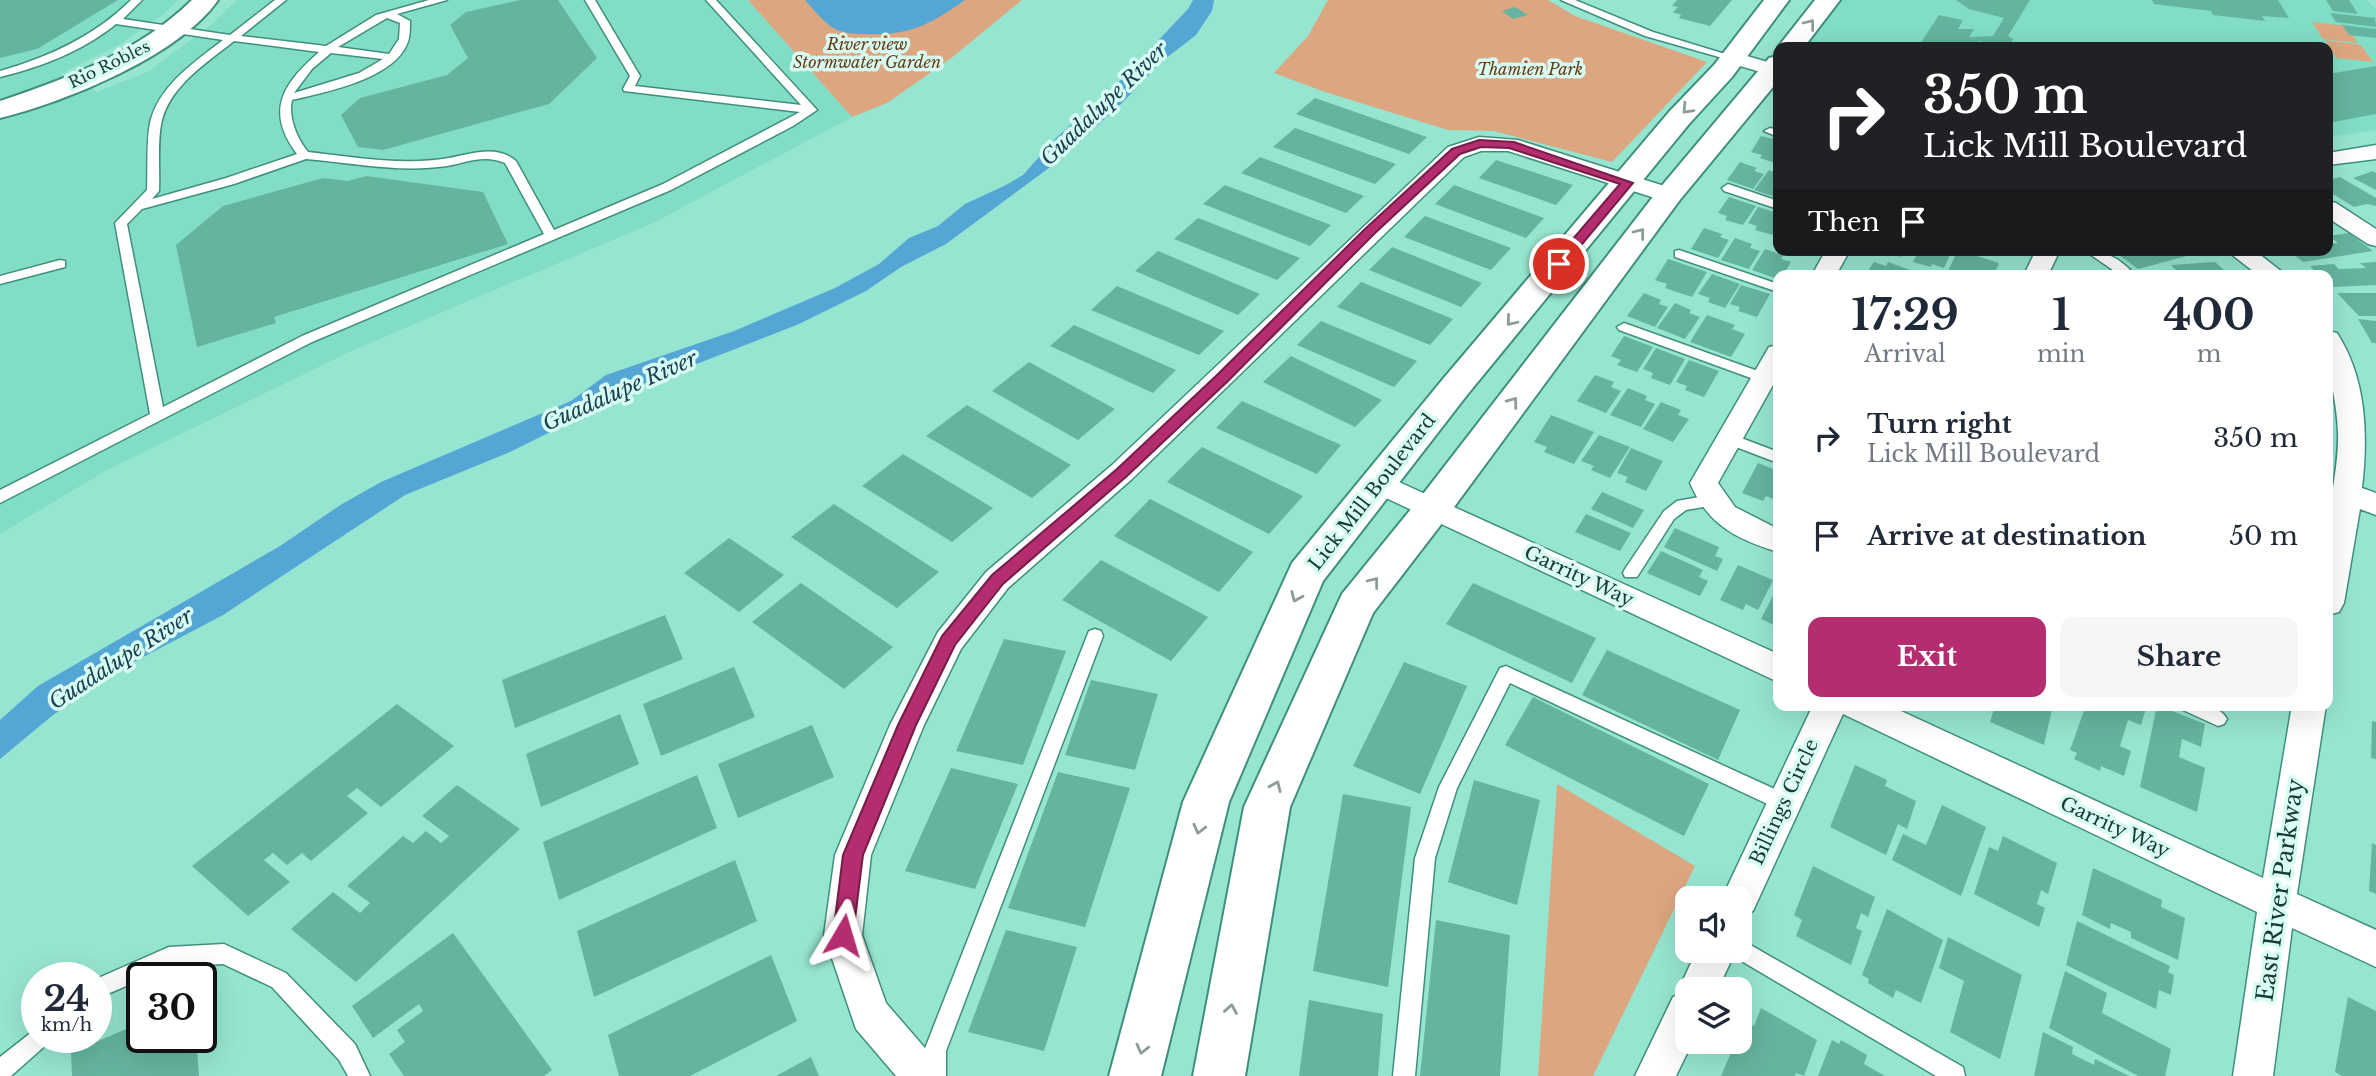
<!DOCTYPE html>
<html lang="en">
<head>
<meta charset="utf-8">
<style>
  body { margin:0; font-family:"Libre Baskerville",serif; background:#f6f6f7; color:#1f2937; height:100vh; display:flex; flex-direction:column; font-size:26px; white-space:nowrap }
  * { box-sizing:border-box; margin:0 }
  p { font-size:23px; color:#747a83 }
  .icon { flex:none; width:38px; height:38px; fill:none; stroke:currentColor; stroke-width:2; stroke-linecap:round; stroke-linejoin:round }
  .map { position:relative; flex:1; overflow:hidden }
  .panel { position:absolute; left:1773px; top:270px; width:560px; height:441px; display:flex; flex-direction:column; background:#fff; border-radius:14px; box-shadow:0 7px 28px #0002 }
  .panel>* { flex:none }
  .top-card { position:absolute; left:1773px; top:42px; width:560px; height:214px; border-radius:14px; box-shadow:0 7px 28px #0002; background:#202124; color:#fff; overflow:hidden }
  .buttons { position:absolute; left:1675px; top:886px; display:grid; gap:14px }
  .buttons a { display:grid; place-items:center; width:77px; height:77px; border-radius:14px; background:#fff; box-shadow:0 7px 28px #0002; font-size:35px }
  .speed { position:absolute; left:21px; top:962px; display:flex; gap:14px; font-size:35px; font-weight:700; text-align:center }
  .speed>* { display:grid; place-content:center; width:91px; height:91px; border-radius:50%; background:#fff; box-shadow:0 7px 28px #0002; line-height:1 }
  .speed small { font-size:18px; font-weight:400 }
  .speed .limit { border:4px solid #111; border-radius:10px; background:#fff; color:#111 }
  .pin { position:absolute; display:grid; place-items:center; width:60px; height:60px; color:#fff; margin:-30px; border:4px solid #fff; border-radius:50%; box-shadow:0 2px 7px #0007 }
  .me { position:absolute; width:77px; margin:-38px; rotate:7deg; stroke-linejoin:round; filter:drop-shadow(0 0 5px #0008) }
  .turn { display:flex; align-items:center; gap:24px; height:147px; padding:0 35px; font-size:32px }
  .turn .icon { width:91px; height:91px; stroke-width:2.5 }
  .turn b { display:block; font-size:49px; line-height:60px }
  .then { display:flex; align-items:center; height:66px; padding:0 35px; background:#0003; gap:14px; font-size:26px }
  .eta { display:flex; justify-content:space-evenly; align-items:center; height:119px; text-align:center }
  .eta b { font-size:42px; font-weight:700; line-height:49px }
  .primary-button { display:flex; gap:14px; margin-top:auto; padding:14px 35px }
  .primary-button a { flex:1; height:80px; border-radius:14px; background:#b42d6e; color:#fff; font-size:28px; font-weight:700; line-height:80px; text-align:center }
  .primary-button a+a { background:#f6f6f7; color:#1f2937 }
  ul { padding:0; list-style:none }
  li { display:flex; align-items:center; gap:21px; height:98px; padding:0 35px }
  li div { flex:1 }
  li b { display:block; font-size:26px }
  li em { font-style:normal }
  .map>svg:first-child { display:block }
</style>
</head>
<body>
<div class="map">
<svg width="2376" height="1076" viewBox="0 0 2376 1076">
  <rect width="100%" height="100%" fill="#96e5d1"/>
  <path fill="#82ddc6" d="M0 0H178L165 13 119 45 60 74 97 92 147 72 211 25 237 0H748L852 117 653 223 358 348 228 411 107 470 0 534Z
    M1838 0H2367L2376 9V130L2328 137V47H1799Z"/>
  <path fill="#dca681" d="M748 0H1022L950 59 887 103 852 117Z
    M1328 0H1548L1575 16 1707 62 1612 162 1494 131 1448 130 1325 92 1274 73 1308 36Z
    M2312 22 2347 26 2358 43 2323 39Z
    M2325 40 2361 45 2373 62 2336 58Z
    M1557 784 1695 866 1593 1076H1538Z"/>
  <path fill="#54a6d5" d="M805 0H965C929 25 910 36 864 34 855 34 846 33 837 30 826 25 813 9 805 0Z
    M1193 0H1214L1212 11 1196 35 1161 62 1122 103 1057 162 946 244 901 267 866 291 799 324 653 381 510 452 405 495 223 615 130 664 53 715 0 759V720L38 686 280 546 342 504 381 482 571 401 606 375 734 331 835 288 879 264 909 238 938 226 965 204 1006 185 1023 175 1056 138 1115 86 1188 9Z"/>
  <path fill="#65b4a0" d="M0 0H118L37 49 0 58Z
    M520 0H558L597 58 549 104 383 150 358 147 341 115 360 98 447 75 468 58 450 25 466 12Z
    M1677 0H1732L1710 26 1679 18 1681 15 1673 12 1678 7 1672 6Z
    M1956 0H2030L2008 36 2013 39 2012 42 2028 47H2002L1978 41 1975 47H1918L1939 15 1963 20 1958 29H1974L1969 37 1993 36 2004 18 1969 9Z
    M2152 0H2278L2289 18 2262 16 2265 21 2213 15 2211 11 2154 4Z
    M2326 0H2349L2358 14 2333 11Z
    M1515 7 1528 15 1513 19 1502 11Z
    M2330 13 2375 18 2376 27 2336 22Z
    M2342 25 2376 29V38L2349 35Z
    M2376 66V114L2328 123V74Z
    M1315 98 1427 137 1409 154 1296 114Z
    M1295 128 1396 164 1375 184 1273 147Z
    M1761 136 1778 140V164L1760 158 1762 155 1751 152Z
    M1260 157 1364 196 1346 213 1241 173Z
    M1496 160 1573 185 1556 205 1479 178Z
    M1740 162 1757 168 1754 171 1764 174 1753 189 1727 180Z
    M1769 170 1778 174V198L1754 190Z
    M2373 171 2376 173V190L2353 178Z
    M366 176 483 192 508 244 274 317 276 323 197 347 176 245 223 206 323 178 348 181Z
    M2340 177 2376 198V206L2367 204 2354 207 2328 191V180Z
    M1225 185 1331 225 1310 246 1203 204Z
    M1454 185 1544 218 1526 238 1435 204Z
    M1729 197 1756 206 1743 225 1725 220 1727 216 1718 213Z
    M1758 207 1778 213V227L1773 235 1755 230 1757 226 1748 223Z
    M1425 216 1511 248 1491 270 1404 237Z
    M1198 218 1300 258 1277 280 1174 239Z
    M1704 228 1722 234 1720 237 1729 240 1718 258 1691 249Z
    M2349 233 2373 251 2303 262 2288 250H2328V244L2338 243 2329 236Z
    M1735 238 1752 244 1750 248 1760 251 1749 269 1721 260Z
    M1392 247 1482 283 1461 307 1369 270Z
    M1765 249 1783 255 1781 259 1791 262 1783 275H1778V279L1752 270Z
    M1884 250H1916L1913 256 1903 253 1901 257Z
    M1919 250H1952L1944 268 1932 264 1931 267 1913 262Z
    M1958 250 1999 263 1994 275 1947 273Z
    M2121 250H2138L2143 253 2155 250 2205 251 2138 269 2115 252Z
    M1158 251 1260 294 1238 315 1135 271Z
    M1668 259 1707 272 1692 297 1665 288 1667 284 1655 280Z
    M1874 262 1886 266 1888 262 1916 272 1915 275H1865Z
    M2215 262 2230 275H2181L2171 265Z
    M2376 262V285L2334 287 2328 285V275H2319L2310 266 2334 264 2339 269 2366 268 2360 263Z
    M1712 274 1740 284 1725 308 1708 302 1710 298 1698 294Z
    M1361 282 1453 319 1430 345 1337 307Z
    M1741 285 1770 294 1757 317 1738 311 1740 307 1730 304Z
    M1117 286 1224 331 1199 355 1091 310Z
    M1644 293 1661 300 1659 304 1668 307 1655 327 1627 316Z
    M2337 293H2376V316H2359Z
    M1675 303 1691 310 1689 313 1700 317 1685 339 1657 328Z
    M1707 315 1735 325 1732 329 1745 334 1731 357 1690 342Z
    M2358 319 2376 321V343H2372Z
    M1321 321 1417 361 1394 387 1297 345Z
    M1074 325 1176 370 1153 393 1050 346Z
    M1624 336 1653 347 1637 372 1617 365 1621 360 1611 356Z
    M1656 348 1685 359 1670 385 1651 378 1653 373 1643 369Z
    M1291 356 1382 400 1355 427 1263 382Z
    M1689 360 1719 371 1704 397 1685 390 1687 386 1676 382Z
    M1029 362 1115 409 1078 440 992 391Z
    M1595 375 1614 382 1611 387 1621 391 1606 413 1577 401Z
    M1628 388 1647 396 1645 400 1655 404 1641 427 1610 415Z
    M1242 401 1341 445 1317 474 1216 428Z
    M1661 402 1681 410 1678 415 1689 419 1673 442 1643 429Z
    M967 405 1071 465 1032 498 926 436Z
    M1551 415 1594 432 1574 464 1544 452 1547 447 1534 442Z
    M1599 435 1630 447 1610 478 1591 470 1594 466 1581 461Z
    M1202 447 1303 496 1269 534 1167 482Z
    M1631 448 1663 461 1646 491 1625 482 1628 477 1617 473Z
    M903 454 993 508 952 542 862 486Z
    M1758 463 1778 471V501L1766 496 1763 501 1742 493Z
    M1602 492 1644 510 1633 528 1591 509Z
    M1150 499 1253 552 1219 592 1114 536Z
    M834 504 939 572 897 608 791 537Z
    M1586 514 1631 533 1620 551 1575 532Z
    M1675 528 1719 547 1715 556 1723 559 1717 571 1664 547Z
    M729 538 784 575 739 612 684 573Z
    M1661 551 1703 570 1699 577 1708 581 1700 596 1647 573Z
    M1101 560 1208 617 1171 661 1062 600Z
    M1738 565 1773 580 1758 610 1746 604 1743 610 1720 600Z
    M801 583 893 647 844 689 752 622Z
    M1473 583 1596 638 1572 683 1446 624Z
    M1778 586V627L1761 619Z
    M665 615 683 659 515 728 502 680Z
    M1004 639 1066 651 1023 765 956 751Z
    M1607 650 1740 710 1718 760 1582 695Z
    M1404 662 1467 686 1420 794 1353 766Z
    M734 667 755 717 661 756 643 704Z
    M1091 680 1158 694 1135 770 1065 755Z
    M1533 697 1709 784 1684 836 1505 745Z
    M397 704 454 746 381 807 357 788 347 796 368 813 311 861 302 853 287 865 273 853 264 860 290 882 248 916 192 866Z
    M1995 705H2053L2044 745 1990 722Z
    M2086 705H2147L2141 725 2128 720 2120 746 2131 751 2124 776 2101 766 2100 771 2074 759 2077 753 2070 750Z
    M2157 705 2205 724 2201 747 2182 739 2179 757 2205 768 2197 812 2140 787Z
    M620 714 639 764 541 807 526 754Z
    M2372 721 2376 722V759L2371 758Z
    M812 725 834 777 738 818 718 764Z
    M1855 765 1887 780 1885 786 1916 801 1907 829 1898 824 1886 855 1830 827Z
    M951 768 1018 784 975 889 905 871Z
    M1058 772 1130 788 1085 927 1008 908Z
    M697 775 717 828 559 900 543 842Z
    M1474 780 1540 800 1517 905 1448 882Z
    M457 785 520 829 356 982 291 929 333 892 360 913 370 903 347 886 403 836 413 843 426 831 441 843 449 836 422 816Z
    M1343 794 1411 807 1388 987 1313 971Z
    M1942 805 1986 827 1961 896 1892 860 1903 834 1926 845Z
    M2003 836 2057 863 2048 894 2041 890 2037 904 2045 908 2039 927 1974 894 1989 847 1998 851Z
    M2372 843 2376 845V894L2369 891Z
    M735 860 757 921 594 997 577 931Z
    M1813 866 1875 897 1868 917 1861 913 1856 928 1862 931 1851 965 1796 936 1802 920 1794 915Z
    M2093 868 2162 900 2161 907 2185 918 2178 960 2131 938V932L2111 923 2110 929 2082 915Z
    M1887 909 1943 940 1921 1003 1896 990 1893 998 1868 983 1869 979 1862 975Z
    M1436 920 1510 935 1500 1076H1420Z
    M2077 921 2170 966 2168 972 2174 975 2171 995 2159 990 2156 1009 2066 965Z
    M1006 930 1077 947 1044 1051 968 1032Z
    M453 933 552 1070 544 1076H404L389 1054 405 1042 397 1030 423 1011 419 1004 373 1038 352 1006Z
    M1948 937 2022 975 2000 1059 1950 1032 1964 981 1939 968Z
    M771 955 797 1021 690 1076H619L608 1035Z
    M2065 971 2107 993 2102 1013 2171 1049 2165 1076H2138L2049 1028Z
    M2348 997 2376 1011V1076H2342L2335 1072Z
    M1309 1000 1383 1014 1378 1076H1299Z
    M1761 1008 1817 1040 1804 1076 1796 1073 1795 1076H1721L1736 1041H1740L1745 1021 1754 1026Z
    M142 1022V1038H196L199 1076H72L71 1053Z
    M2043 1032 2073 1047 2072 1054 2094 1065 2095 1059 2129 1076H2034Z
    M1832 1040 1839 1044 1841 1040 1867 1055 1864 1064 1885 1076H1818Z
    M811 1057 819 1076H776Z"/>
  <g fill="none" stroke-linecap="round" stroke-linejoin="round">
    <defs>
      <path id="lane" d="M131 0H142L123 19 230 35 275 0H286L241 36 326 46 376 15 429 0H447L397 14 410 21C410 26 410 33 409 38 400 78 326 92 292 100 288 117 297 139 308 152 355 157 402 166 449 158 470 154 497 144 516 161L554 230 663 184 800 112 624 91 623 89 630 76 585 0H595L640 76 635 86 801 105 706 0H716L817 110 793 126 671 190 312 342 0 503V490L150 414 115 223 147 190C148 172 146 136 151 119 161 84 196 61 223 40L116 24C83 51 41 67 0 77V71C49 57 95 36 131 0ZM387 18 400 23 399 39 389 54 338 47ZM234 41 319 52C284 83 264 110 297 154L226 178 152 199 159 191C160 170 157 140 162 120 171 85 208 62 234 41ZM331 53 383 59 359 73 294 93 312 69ZM306 159C353 163 400 173 447 166 467 162 485 154 505 163L544 234 302 336 163 407 127 224 142 209 234 184Z
        M1561 0H1575L1653 32 1738 58 1733 61 1645 36Z
        M1770 128 1778 130V137L1764 131Z
        M1728 184 1778 201V209L1724 191 1722 188Z
        M1679 250 1778 284V292L1675 257V251Z
        M2084 250C2105 250 2121 259 2135 275H2120Z
        M60 260 65 261V267L0 284V276Z
        M1624 323 1769 375 1771 378 1769 381H1759L1619 330 1617 327Z
        M1728 433 1778 452V463L1723 442 1721 438 1723 434Z
        M1710 495 1718 501 1715 505 1686 510 1674 519 1637 577H1625L1623 573 1625 569 1664 511 1677 501Z
        M1095 629 1101 631 1103 636 946 1051V1076H924V1051L1087 636 1089 631Z
        M1506 666 1792 797 1794 803 1792 809 1785 811 1778 809 1510 683 1457 788 1435 858 1415 1076H1393L1415 858 1439 787 1500 668Z
        M2180 705C2197 705 2218 703 2227 719L2224 724 2218 726 2183 710Z
        M1740 939 1963 1067 1965 1076H1936L1733 956 1730 950H1740Z
        M224 944 286 973 355 1044 370 1076H348L339 1060 272 987 223 964 170 967 96 999V979L162 950 169 947Z
        M37 1028V1038H49L46 1045 11 1076H0V1057Z"/>
      <path id="street" d="M1733 52 1778 65V77L1726 62 1723 58 1726 54Z
        M1479 137 1518 140 1677 190 1680 195 1677 200H1661L1508 151H1481L1464 157 1132 479 1008 588 961 649 924 725 871 855 862 935 886 1003 937 1062 943 1076H896L856 1029 824 935 835 855 890 725 938 632 986 572 1112 465 1448 147Z
        M2376 145V159L2328 165V153Z
        M2328 201 2336 203 2376 229V246L2368 244 2328 218Z
        M1826 250H1850L1836 275H1812Z
        M2036 250H2060L2048 275H2024Z
        M2226 250H2254L2286 275H2258Z
        M2328 331 2337 333C2367 380 2368 435 2362 488L2376 493V515L2360 509 2344 603 2339 612 2328 615C2325 588 2326 556 2328 529 2330 496 2339 465 2338 432 2337 398 2325 365 2328 331Z
        M1778 345V376L1718 483 1735 507 1778 529V552C1736 539 1708 525 1690 483L1769 347Z
        M1379 473 1778 654V682L1369 490 1365 483 1369 476Z
        M1813 705H1888L2263 878 2292 705H2326L2297 894 2376 930V967L2292 928 2273 1076H2233L2257 912 1843 714 1753 911 1740 916V898H1722Z
        M1697 950H1736L1718 989H1687V1041H1693L1676 1076H1635L1673 997 1681 994 1679 989Z"/>
      <path id="secondary" d="M192 0H218C179 56 65 102 0 118V101C69 78 139 52 192 0Z
        M1764 0H1789L1732 77 1689 124 1467 395 1323 581 1229 802 1161 1076H1109L1183 802 1292 563 1443 379 1669 112 1714 65Z
        M1815 0H1840L1804 47H1778Z
        M1778 56V81L1679 201 1446 518 1373 613 1290 807 1245 1076H1193L1244 807 1342 594 1420 498 1659 189 1769 58Z"/>
    </defs>
    <use href="#lane" stroke="#3f8f7d" stroke-width="3"/>
    <use href="#street" stroke="#3f8f7d" stroke-width="3"/>
    <use href="#secondary" stroke="#3f8f7d" stroke-width="4"/>
    <use href="#lane" fill="#fff" fill-rule="evenodd"/>
    <use href="#street" fill="#fff" fill-rule="evenodd"/>
    <use href="#secondary" fill="#fff" fill-rule="evenodd"/>
  </g>
  <defs><path id="oneway-chevron" d="M-2-3.5L2.5 0L-2 3.5" fill="none" stroke-width="1.6" stroke-linecap="round" stroke-linejoin="round" transform="scale(1.75)"/></defs>
  <g stroke="#8c9c98">
    <use href="#oneway-chevron" transform="translate(1810 24) rotate(-52)"/>
    <use href="#oneway-chevron" transform="translate(1687 109) rotate(133)"/>
    <use href="#oneway-chevron" transform="translate(1640 233) rotate(-52)"/>
    <use href="#oneway-chevron" transform="translate(1511 321) rotate(130)"/>
    <use href="#oneway-chevron" transform="translate(1513 402) rotate(-53)"/>
    <use href="#oneway-chevron" transform="translate(1374 582) rotate(-52)"/>
    <use href="#oneway-chevron" transform="translate(1296 597) rotate(114)"/>
    <use href="#oneway-chevron" transform="translate(1276 786) rotate(-66)"/>
    <use href="#oneway-chevron" transform="translate(1199 829) rotate(104)"/>
    <use href="#oneway-chevron" transform="translate(1231 1009) rotate(-80)"/>
    <use href="#oneway-chevron" transform="translate(1142 1049) rotate(104)"/>
  </g>
  <path fill="#b42d6e" stroke="#751d48" stroke-width="2" d="M1479 140 1514 142 1633 183 1563 267 1559 268 1552 264 1554 261 1620 184 1509 148 1481 147 1460 154 1374 234 1227 382 1127 476 1003 584 955 645 916 725 863 855 853 935 850 942 843 945 836 942 833 935 843 855 898 725 942 636 992 575 1117 469 1217 375 1365 229 1452 149Z"/>
  <g text-anchor="middle" dominant-baseline="central" stroke-width="7" stroke-linejoin="round" paint-order="stroke">
    <g font-size="16" font-style="italic" fill="#663913" stroke="#d7fdf3">
      <text x="867" y="44">River view<tspan x="867" dy="18">Stormwater Garden</tspan></text>
      <text x="1530" y="69">Thamien Park</text>
    </g>
    <g font-size="16" fill="#193a32" stroke="#d7fdf3">
      <text transform="translate(109 64) rotate(-26)">Rio Robles</text>
    </g>
    <g font-size="19" fill="#193a32" stroke="#d7fdf3">
      <text transform="translate(1372 492) rotate(-52)">Lick Mill Boulevard</text>
      <text transform="translate(1579 576) rotate(25)">Garrity Way</text>
      <text transform="translate(1784 802) rotate(-65)">Billings Circle</text>
      <text transform="translate(2115 827) rotate(25)">Garrity Way</text>
    </g>
    <g font-size="21" font-style="italic" fill="#1a3e52" stroke="#d7fdf3">
      <text transform="translate(1104 104) rotate(-44)">Guadalupe River</text>
      <text transform="translate(620 391) rotate(-24)">Guadalupe River</text>
      <text transform="translate(121 659) rotate(-33)">Guadalupe River</text>
    </g>
    <g font-size="23" fill="#193a32" stroke="#d7fdf3">
      <text transform="translate(2280 890) rotate(-82)">East River Parkway</text>
    </g>
  </g>
</svg>
<div class="buttons">
<a><svg class="icon" aria-label="sound" viewBox="0 0 24 24"><path d="M4 9h4l5-4v14l-5-4H4zM17 9q2 3 0 6"/></svg></a>
<a><svg class="icon" aria-label="layers" viewBox="0 0 24 24"><path d="M12 4l9 5-9 5-9-5zM3 14l9 5 9-5"/></svg></a>
</div>
<div class="speed"><div>24<small>km/h</small></div><div class="limit">30</div></div>
<div class="pin" style="left:1559px;top:264px;background:#d93025"><svg class="icon" aria-label="arrive" viewBox="0 0 24 24"><path d="M6 21V4h12l-3 4 3 4H6"/></svg></div>
<svg class="me" style="left:843px;top:935px" viewBox="-20 -20 40 40"><path d="M0-17L14 15 0 8-14 15z" fill="#b42d6e" stroke="#fff" stroke-width="4"/></svg>
<div class="top-card">
<div class="turn"><svg class="icon" aria-label="right" viewBox="0 0 24 24"><path d="M7 20v-9h11M14 6l5 5-5 5"/></svg><div><b>350 m</b>Lick Mill Boulevard</div></div>
<div class="then">Then<svg class="icon" aria-label="arrive" viewBox="0 0 24 24"><path d="M6 21V4h12l-3 4 3 4H6"/></svg></div>
</div>
<section class="panel">
<div class="eta">
<div><b>17:29</b><p>Arrival</p></div>
<div><b>1</b><p>min</p></div>
<div><b>400</b><p>m</p></div>
</div>
<ul>
<li><svg class="icon" aria-label="right" viewBox="0 0 24 24"><path d="M7 20v-9h11M14 6l5 5-5 5"/></svg><div><b>Turn right</b><p>Lick Mill Boulevard</p></div><em>350 m</em></li>
<li><svg class="icon" aria-label="arrive" viewBox="0 0 24 24"><path d="M6 21V4h12l-3 4 3 4H6"/></svg><div><b>Arrive at destination</b></div><em>50 m</em></li>
</ul>
<div class="primary-button"><a>Exit</a><a>Share</a></div>
</section>
</div>
</body>
</html>
